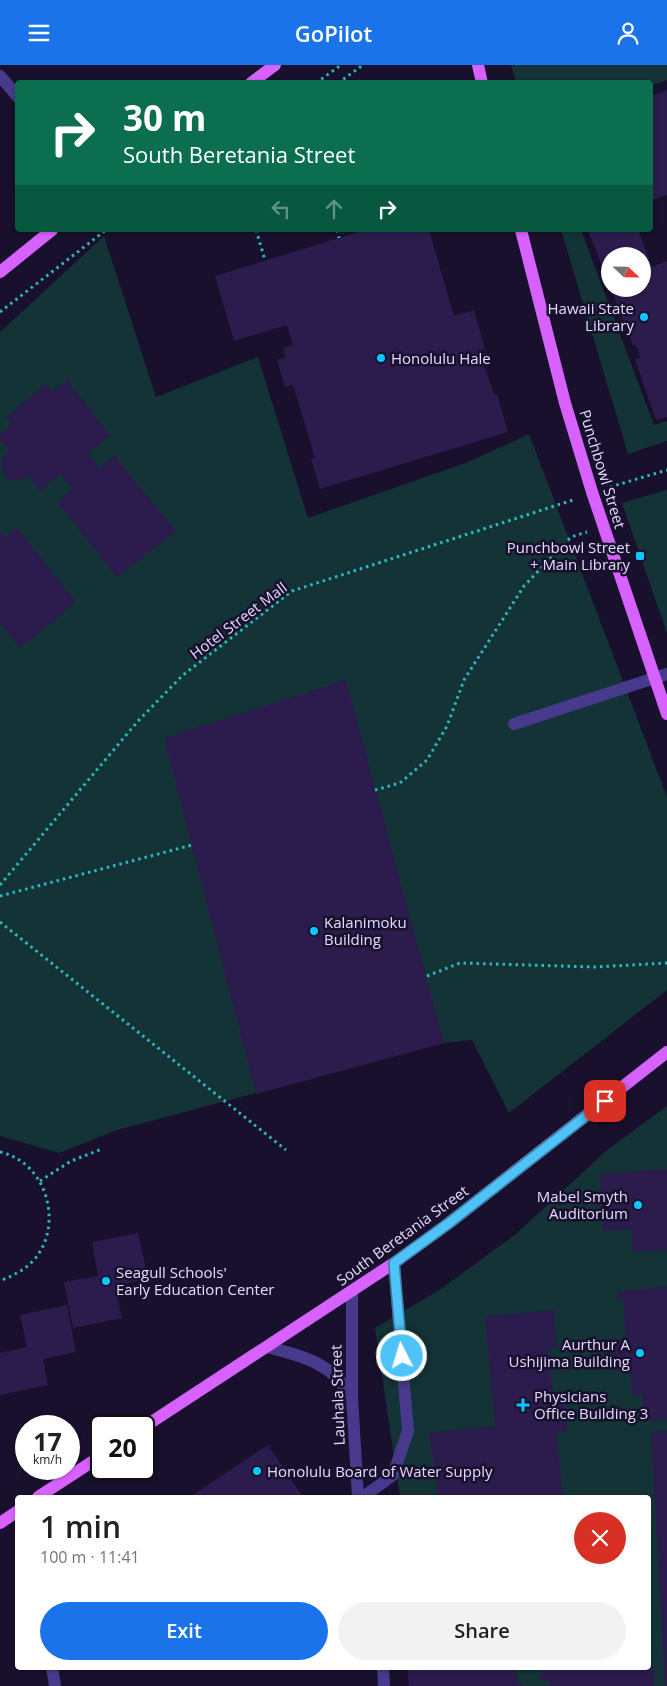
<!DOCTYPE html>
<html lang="en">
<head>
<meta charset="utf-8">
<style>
  body { margin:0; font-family:"Open Sans",sans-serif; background:#f2f2f2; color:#202124; height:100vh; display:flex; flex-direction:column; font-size:19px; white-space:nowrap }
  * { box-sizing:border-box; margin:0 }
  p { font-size:16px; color:#757577 }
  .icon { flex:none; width:28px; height:28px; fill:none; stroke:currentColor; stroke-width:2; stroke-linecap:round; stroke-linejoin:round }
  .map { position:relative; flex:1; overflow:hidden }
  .side { position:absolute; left:15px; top:1430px; width:636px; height:175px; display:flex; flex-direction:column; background:#fff; border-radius:5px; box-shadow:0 1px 4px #0004 }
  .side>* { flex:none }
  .top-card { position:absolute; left:15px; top:15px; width:638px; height:152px; border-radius:5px; box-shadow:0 1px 4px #0004; background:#0b6e4f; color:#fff; overflow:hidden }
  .needle { width:32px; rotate:112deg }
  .fabs { position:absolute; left:601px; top:182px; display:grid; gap:10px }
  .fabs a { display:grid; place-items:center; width:50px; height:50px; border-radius:50%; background:#fff; box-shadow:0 1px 4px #0004; font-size:25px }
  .speed { position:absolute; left:15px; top:1350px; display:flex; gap:10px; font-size:25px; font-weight:700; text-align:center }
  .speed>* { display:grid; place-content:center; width:65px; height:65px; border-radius:50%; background:#fff; box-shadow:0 1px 4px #0004; line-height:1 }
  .speed small { font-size:12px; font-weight:400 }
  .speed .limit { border:2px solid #111; border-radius:8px; background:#fff; color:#111 }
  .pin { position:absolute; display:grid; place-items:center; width:42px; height:42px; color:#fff; margin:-21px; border-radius:10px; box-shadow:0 2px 8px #0006 }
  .me { position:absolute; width:55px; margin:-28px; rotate:355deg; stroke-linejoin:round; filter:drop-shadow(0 0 4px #0008) }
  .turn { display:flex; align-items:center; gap:18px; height:105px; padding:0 25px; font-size:22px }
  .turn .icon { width:65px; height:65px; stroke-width:2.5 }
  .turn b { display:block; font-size:35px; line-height:42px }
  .lanes { display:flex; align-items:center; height:48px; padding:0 25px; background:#0003; justify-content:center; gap:25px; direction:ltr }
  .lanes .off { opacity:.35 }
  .round { display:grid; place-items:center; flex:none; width:52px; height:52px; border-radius:26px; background:#f2f2f2 }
  .overview { display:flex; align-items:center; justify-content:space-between; height:85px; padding:0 25px }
  h1 { font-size:30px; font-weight:600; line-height:38px }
  .cta { display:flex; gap:10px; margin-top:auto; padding:10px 25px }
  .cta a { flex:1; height:58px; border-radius:30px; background:#1a73e8; color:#fff; font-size:20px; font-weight:600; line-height:58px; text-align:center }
  .cta a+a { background:#f2f2f2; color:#202124 }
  header { display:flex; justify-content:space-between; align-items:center; height:65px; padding:0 25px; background:#1a73e8; color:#fff; font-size:22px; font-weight:600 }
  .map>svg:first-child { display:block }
</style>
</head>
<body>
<header><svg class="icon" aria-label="menu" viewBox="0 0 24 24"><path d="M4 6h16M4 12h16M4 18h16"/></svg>GoPilot<svg class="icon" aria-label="person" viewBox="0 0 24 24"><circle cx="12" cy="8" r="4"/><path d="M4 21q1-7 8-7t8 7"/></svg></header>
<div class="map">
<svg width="667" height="1621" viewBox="0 0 667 1621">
  <rect width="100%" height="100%" fill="#18102c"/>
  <path fill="#133336" d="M511 0H667V15L650 21V18L516 17Z
    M561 165H581L654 360 667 356V376L628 389Z
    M104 171 156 332 258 292 308 453 468 397 529 369 667 732V925L509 1048 472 975 444 978 117 1065 59 1088 0 1071V267Z
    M667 425V568L622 438Z
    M667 1041V1621H429L426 1603 649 1602V1432H400L375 1263 441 1224 517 1168 606 1086Z"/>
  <path fill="#2c1c4d" d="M667 25V130L650 136V31Z
    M365 165H429L454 251 474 245 485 284 479 286 494 329H497L508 367 320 424 311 394 315 393 293 320 285 322 277 295 286 292 283 283 293 280 287 260 234 276 215 211Z
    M588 165H638L652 202 667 196V352L656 355 635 294 640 293 636 280 633 281 611 224H642V191H610V222Z
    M67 315 110 370 88 388 100 403 114 391 176 466 117 512 57 437 72 424 60 409 40 426 29 411 17 416 11 415 5 411 1 401 2 395 9 385 0 375V369L12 359 6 352 46 319 52 327Z
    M17 463 76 537 20 583 0 558V465L5 472Z
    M346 615 444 978 256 1029 164 673Z
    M667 1104V1185L633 1187 631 1164 603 1166 600 1109Z
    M138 1168 148 1214 115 1221 122 1253 73 1263 64 1217 98 1211 92 1177Z
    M667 1222V1354L644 1356 642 1329 632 1330 630 1302 615 1303 613 1274 626 1273 623 1234H618V1226Z
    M67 1240 76 1287 43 1294 48 1320 0 1330V1288L27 1282 20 1250Z
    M554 1245 557 1283 548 1284 554 1340 565 1339 567 1367H556L563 1432H438L429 1368 495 1361 485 1251Z
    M667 1366V1621H665L651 1367Z
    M268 1380 303 1432H190Z
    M649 1600H653L654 1621H549V1616H541L540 1602H649Z
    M407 1602H516L517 1618 522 1617 523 1621H409Z"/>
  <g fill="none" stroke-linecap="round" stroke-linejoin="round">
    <path stroke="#2cb9c2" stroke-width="3" stroke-dasharray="2.5 4" stroke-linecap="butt" d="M316 18 341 0
      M338 18 363 0
      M256 165 265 195
      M337 165 339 173
      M0 247 106 165
      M610 422 667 405
      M375 725 400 718 427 695 447 661 464 615 524 521 571 472 587 467
      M0 820 138 656 183 610 292 526 576 434
      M0 831 192 780
      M0 857 286 1085
      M427 911 460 898 595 902 667 898
      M0 1087C47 1097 65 1161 33 1196 23 1206 12 1211 0 1216
      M40 1116 71 1096 102 1084"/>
    <path stroke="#473a8c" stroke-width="12" d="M514 659 667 609
      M363 1432 393 1410 408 1366 394 1198"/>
    <path stroke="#473a8c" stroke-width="12" d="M0 11 18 32
      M352 1227V1332L358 1432
      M268 1282C306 1292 331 1298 352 1332
      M52 1602 55 1621
      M383 1602 384 1621"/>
    <path stroke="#d762ff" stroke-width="12" d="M478 0 482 18
      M251 18 275 0
      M521 165 565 338 592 427 667 649
      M0 207 52 165
      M144 1362 394 1198 449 1158 667 987
      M38 1432 101 1391
      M0 1458 18 1446"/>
  </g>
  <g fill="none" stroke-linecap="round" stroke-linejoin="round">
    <defs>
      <path id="route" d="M402 1291 394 1198 449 1158 605 1036"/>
    </defs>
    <use href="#route" stroke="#337fa1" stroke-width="12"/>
    <use href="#route" stroke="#4fc3f7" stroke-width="9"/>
  </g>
  <g fill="#07c8ff" stroke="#18102c" stroke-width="2">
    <circle cx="644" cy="252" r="5"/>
    <circle cx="381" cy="293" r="5"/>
    <rect x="635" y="486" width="10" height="10" rx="2.5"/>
    <circle cx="314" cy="866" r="5"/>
    <circle cx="638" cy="1140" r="5"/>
    <circle cx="106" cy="1216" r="5"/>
    <circle cx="640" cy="1288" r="5"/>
    <path d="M520.5 1332.5h5v5h5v5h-5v5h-5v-5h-5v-5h5z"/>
    <circle cx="257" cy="1406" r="5"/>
  </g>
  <g text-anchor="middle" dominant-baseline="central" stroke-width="5" stroke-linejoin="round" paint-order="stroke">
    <g font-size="15" fill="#e3dbff" stroke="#18102c" text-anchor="start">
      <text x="634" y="243" text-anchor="end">Hawaii State<tspan x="634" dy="17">Library</tspan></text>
      <text x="391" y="293">Honolulu Hale</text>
      <text x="630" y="482" text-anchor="end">Punchbowl Street<tspan x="630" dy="17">+ Main Library</tspan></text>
      <text x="324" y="857">Kalanimoku<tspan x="324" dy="17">Building</tspan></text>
      <text x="628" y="1131" text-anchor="end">Mabel Smyth<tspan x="628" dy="17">Auditorium</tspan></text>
      <text x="116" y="1207">Seagull Schools'<tspan x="116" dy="17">Early Education Center</tspan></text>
      <text x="630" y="1279" text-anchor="end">Aurthur A<tspan x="630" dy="17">Ushijima Building</tspan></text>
      <text x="534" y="1331">Physicians<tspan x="534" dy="17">Office Building 3</tspan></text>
      <text x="267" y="1406">Honolulu Board of Water Supply</text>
    </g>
    <g font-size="15" fill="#e3dbff" stroke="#18102c">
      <text transform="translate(603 404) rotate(73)">Punchbowl Street</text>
      <text transform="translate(238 555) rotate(-37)">Hotel Street Mall</text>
      <text transform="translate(402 1170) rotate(-36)">South Beretania Street</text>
      <text transform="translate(337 1330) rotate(-92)">Lauhala Street</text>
    </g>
  </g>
</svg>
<div class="fabs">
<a><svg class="needle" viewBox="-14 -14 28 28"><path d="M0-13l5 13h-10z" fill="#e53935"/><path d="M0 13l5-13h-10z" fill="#757577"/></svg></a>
</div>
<div class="speed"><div>17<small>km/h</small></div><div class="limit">20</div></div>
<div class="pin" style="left:605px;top:1036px;background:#d93025"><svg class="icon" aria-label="arrive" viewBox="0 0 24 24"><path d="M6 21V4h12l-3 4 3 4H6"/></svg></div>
<svg class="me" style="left:402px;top:1291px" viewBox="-20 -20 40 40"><circle r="17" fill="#4fc3f7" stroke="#fff" stroke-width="3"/><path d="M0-11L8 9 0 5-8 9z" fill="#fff"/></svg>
<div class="top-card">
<div class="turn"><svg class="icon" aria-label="right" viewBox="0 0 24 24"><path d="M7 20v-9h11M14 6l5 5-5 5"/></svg><div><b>30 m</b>South Beretania Street</div></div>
<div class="lanes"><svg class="icon off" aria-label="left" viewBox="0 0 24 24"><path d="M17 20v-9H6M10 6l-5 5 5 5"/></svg><svg class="icon off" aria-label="ahead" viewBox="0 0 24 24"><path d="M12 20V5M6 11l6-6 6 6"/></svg><svg class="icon" aria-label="right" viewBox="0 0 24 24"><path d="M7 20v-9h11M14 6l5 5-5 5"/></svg></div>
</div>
<section class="side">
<div class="overview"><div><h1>1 min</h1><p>100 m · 11:41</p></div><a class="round" style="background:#d93025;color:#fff"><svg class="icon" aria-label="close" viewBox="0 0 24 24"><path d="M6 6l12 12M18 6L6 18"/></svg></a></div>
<div class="cta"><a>Exit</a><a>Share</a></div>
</section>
</div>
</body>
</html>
